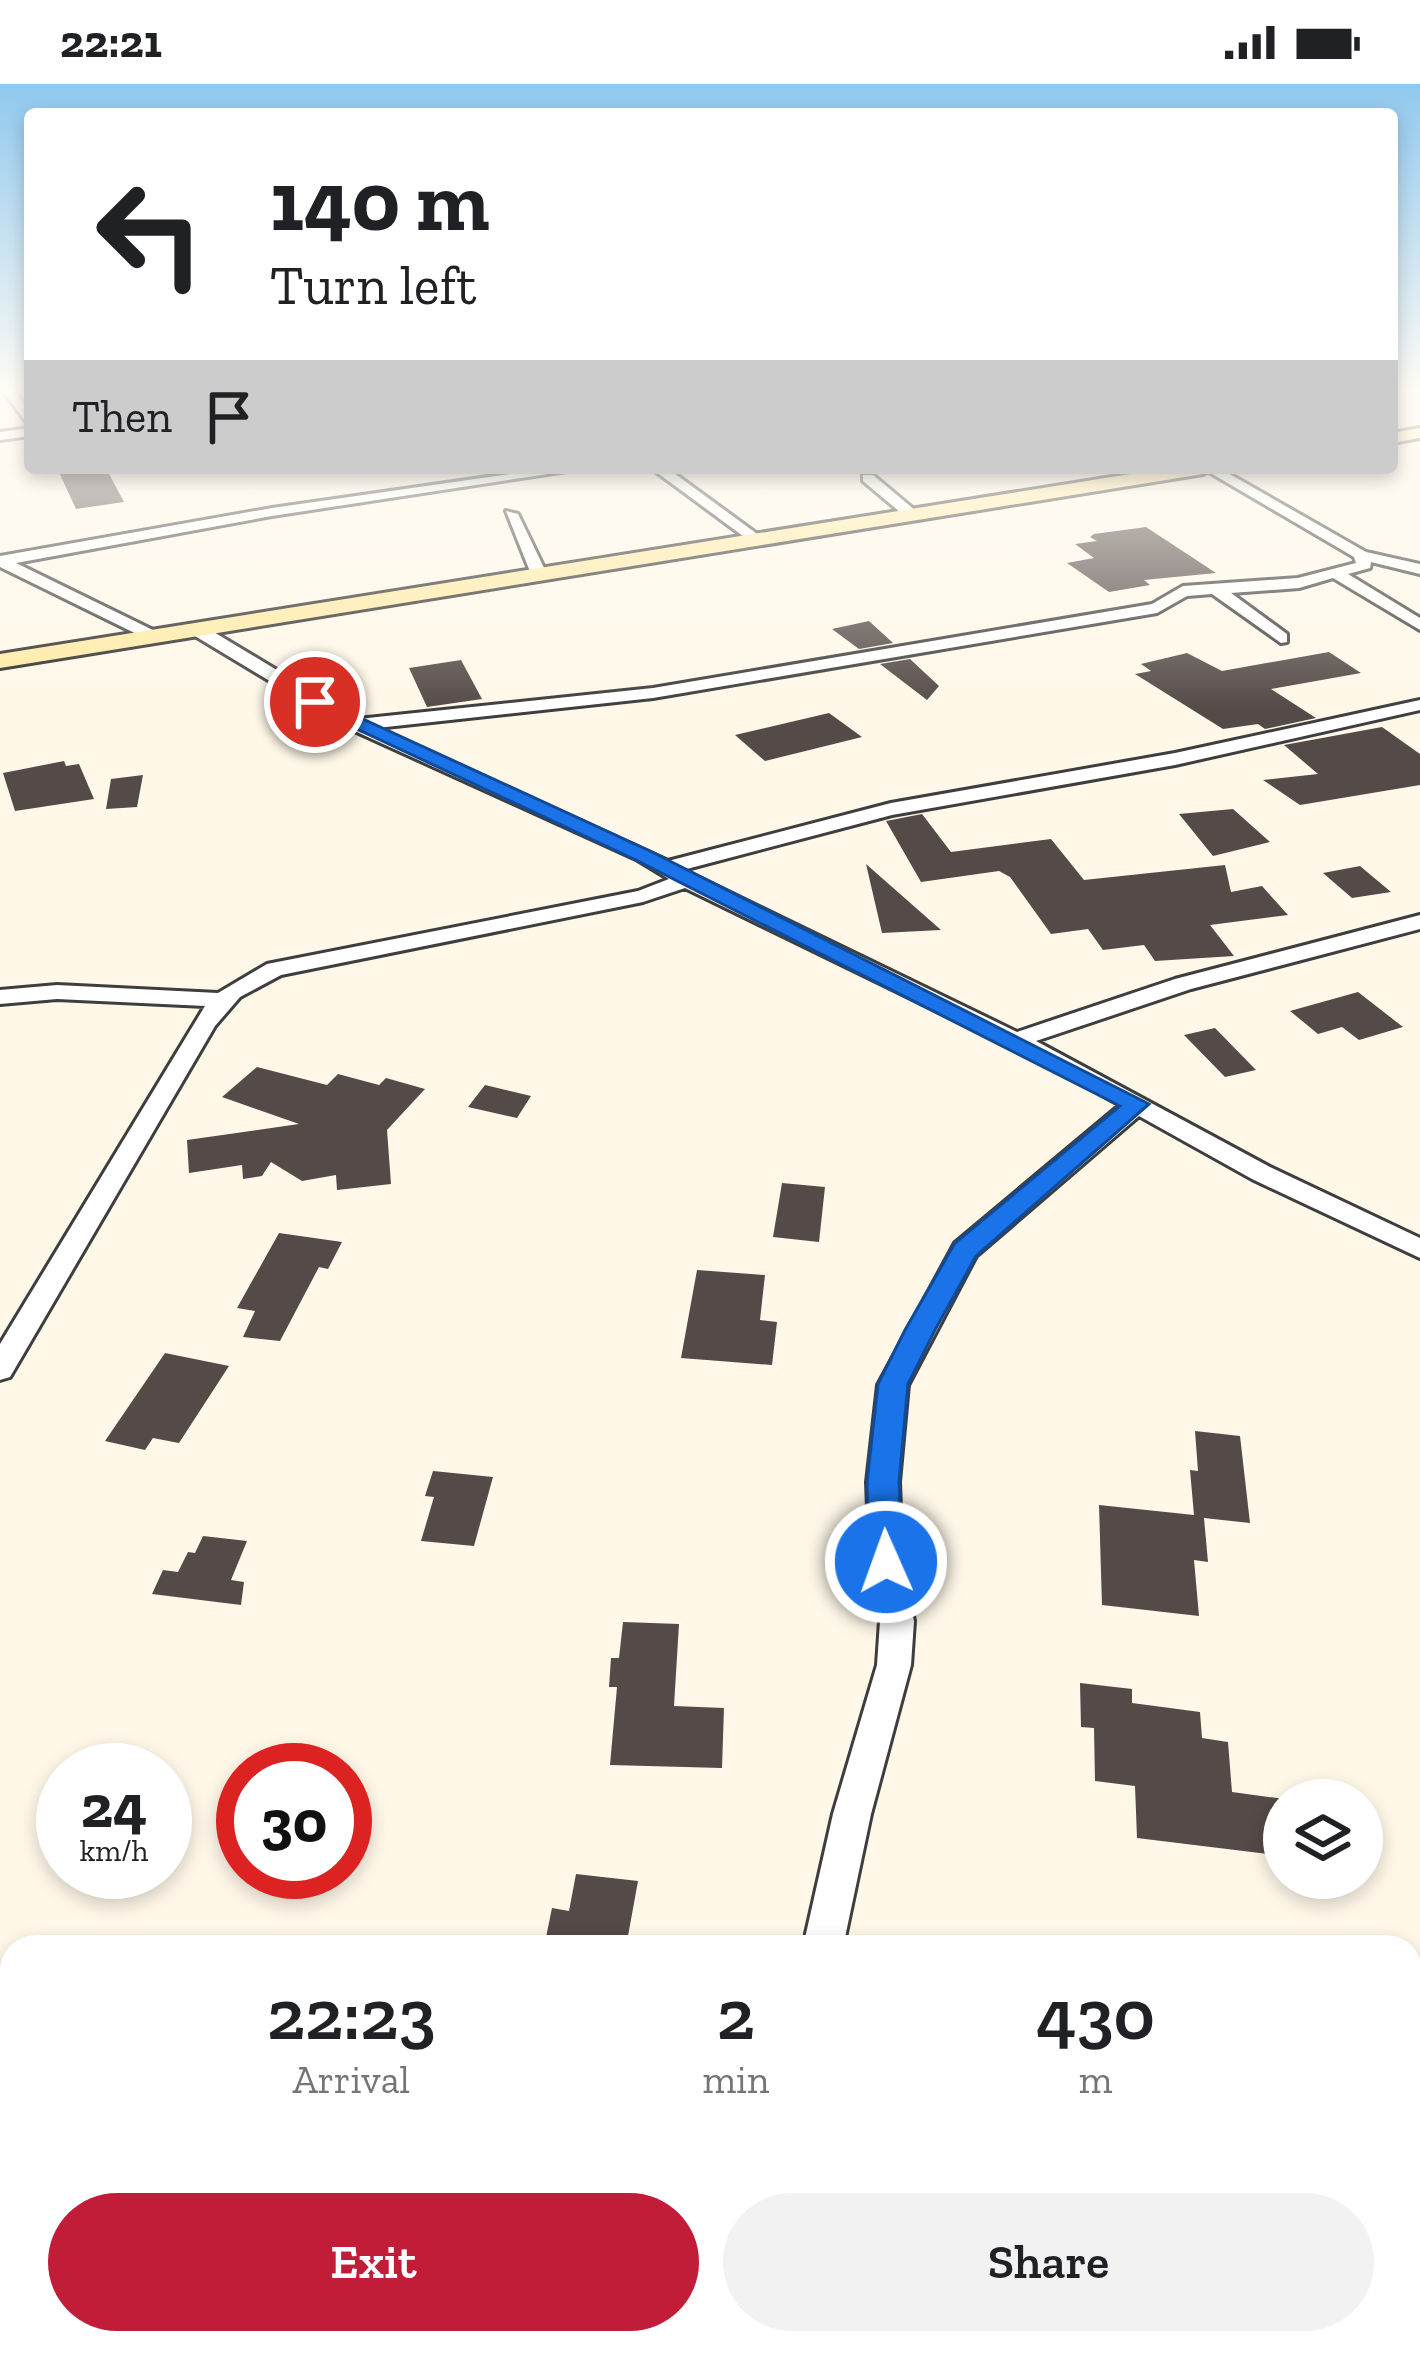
<!DOCTYPE html>
<html lang="en">
<head>
<meta charset="utf-8">
<style>
  body { margin:0; font-family:"Zilla Slab",serif; background:#f2f2f2; color:#202124; height:100vh; display:flex; flex-direction:column; font-size:45px; white-space:nowrap }
  * { box-sizing:border-box; margin:0 }
  p { font-size:39px; color:#757577 }
  .icon { flex:none; width:66px; height:66px; fill:none; stroke:currentColor; stroke-width:2; stroke-linecap:round; stroke-linejoin:round }
  .map { position:relative; flex:1; overflow:hidden }
  .sheet { position:absolute; left:0px; top:1851px; width:1422px; height:420px; display:flex; flex-direction:column; background:#fff; border-radius:36px 36px 0 0; box-shadow:0 6px 18px #0003 }
  .sheet>* { flex:none }
  .banner { position:absolute; left:24px; top:24px; width:1374px; height:366px; border-radius:12px; box-shadow:0 6px 18px #0003; background:#fff; color:#202124; overflow:hidden }
  .buttons { position:absolute; left:1263px; top:1695px; display:grid; gap:24px }
  .buttons a { display:grid; place-items:center; width:120px; height:120px; border-radius:50%; background:#fff; box-shadow:0 6px 18px #0003; font-size:60px }
  .speed { position:absolute; left:36px; top:1659px; display:flex; gap:24px; font-size:60px; font-weight:700; text-align:center }
  .speed>* { display:grid; place-content:center; width:156px; height:156px; border-radius:50%; background:#fff; box-shadow:0 6px 18px #0003; line-height:1 }
  .speed small { font-size:30px; font-weight:400 }
  .speed .limit { border:18px solid #d22; background:#fff; color:#111 }
  .pin { position:absolute; display:grid; place-items:center; width:102px; height:102px; color:#fff; margin:-51px; border:6px solid #fff; border-radius:50%; box-shadow:0 3px 12px #0007 }
  .me { position:absolute; width:132px; margin:-66px; rotate:358deg; stroke-linejoin:round; filter:drop-shadow(0 0 9px #0008) }
  .turn { display:flex; align-items:center; gap:42px; height:252px; padding:0 48px; font-size:54px }
  .turn .icon { width:156px; height:156px; stroke-width:2.5 }
  .turn b { display:block; font-size:84px; line-height:102px }
  .then { display:flex; align-items:center; height:114px; padding:0 48px; background:#0003; gap:24px; font-size:45px }
  .eta { display:flex; justify-content:space-evenly; align-items:center; height:204px; text-align:center }
  .eta b { font-size:72px; font-weight:600; line-height:84px }
  .action { display:flex; gap:24px; margin-top:auto; padding:24px 48px }
  .action a { flex:1; height:138px; border-radius:72px; background:#c11d39; color:#fff; font-size:48px; font-weight:600; line-height:138px; text-align:center }
  .action a+a { background:#f2f2f2; color:#202124 }
  .status { display:flex; justify-content:space-between; align-items:center; height:84px; padding:0 60px; background:#fff; direction:ltr }
  .status svg { height:33px; fill:currentColor }
  .map>svg:first-child { display:block }
</style>
</head>
<body>
<div class="status"><b>22:21</b><svg viewBox="0 0 49 12"><path d="M0 12V9h3v3zM5 12V6h3v6zM10 12V3h3v9zM15 12V0h3v12zM26 1h20v11H26zM47 4h2v5h-2z"/></svg></div>
<div class="map">
<svg width="1420" height="2271" viewBox="0 0 1420 2271">
  <rect width="100%" height="100%" fill="#fff8e9"/>
  <path fill="#544a47" d="M57 384H106L124 418 76 425Z
    M1146 443 1216 489 1144 496 1150 501 1109 508 1067 479 1094 474 1075 460 1097 457 1090 453 1094 450Z
    M869 537 893 559 859 565 832 545Z
    M1329 568 1361 589 1271 605 1316 634 1265 645 1258 640 1223 645 1135 590 1151 587 1141 580 1187 569 1222 587Z
    M910 575 939 602 927 616 880 580Z
    M461 576 482 615 427 623 409 584Z
    M829 629 862 653 765 677 735 651Z
    M1382 643 1420 670V701L1300 721 1263 696 1318 690 1284 661Z
    M64 677 66 682 79 680 94 715 15 727 3 689Z
    M143 691 137 723 106 725 111 695Z
    M1233 725 1270 758 1213 772 1179 730Z
    M922 730 951 768 1051 755 1084 796 1225 781 1231 808 1262 802 1288 831 1210 841 1234 872 1155 877 1144 861 1103 866 1088 845 1051 850 1010 793 999 787 921 798 886 737Z
    M866 780 941 846 882 849Z
    M1360 782 1391 808 1352 814 1323 789Z
    M1358 908 1403 943 1359 956 1342 943 1318 950 1290 927Z
    M1215 944 1256 986 1225 993 1184 951Z
    M257 983 327 1001 338 990 379 1001 386 994 425 1005 387 1046 391 1100 337 1106 336 1091 302 1097 271 1078 262 1092 243 1095 242 1081 189 1089 187 1056 299 1040 222 1013Z
    M485 1001 531 1012 517 1034 468 1023Z
    M782 1099 825 1103 819 1158 773 1153Z
    M279 1149 342 1158 328 1185 319 1183 280 1257 243 1253 255 1227 237 1224Z
    M697 1186 765 1191 760 1236 777 1238 772 1281 681 1274Z
    M165 1269 229 1282 179 1359 153 1354 145 1366 105 1357Z
    M1195 1347 1240 1352 1250 1439 1204 1434 1208 1478 1194 1476 1199 1532 1102 1521 1099 1421 1194 1431 1190 1386 1198 1387Z
    M433 1387 493 1393 474 1462 421 1457 434 1413 425 1412Z
    M203 1452 247 1457 231 1496 244 1498 241 1521 152 1510 163 1486 178 1488 188 1468 195 1469Z
    M623 1538 679 1540 674 1622 724 1624 722 1684 610 1681 617 1603H609L611 1574H619Z
    M1080 1599 1132 1605V1619L1200 1628 1202 1654 1228 1658 1232 1708 1284 1715V1772L1137 1754 1135 1702 1095 1697 1094 1644 1081 1643Z
    M576 1790 638 1797 626 1863H544L552 1824 569 1827Z"/>
  <g fill="none" stroke-linecap="round" stroke-linejoin="round">
    <defs>
      <path id="street" d="M3 307H15L30 329V343Z
        M30 344V352L0 356V348Z
        M551 384H587L272 432 16 479 159 549V557L153 558 0 483V472L272 424Z
        M651 384H667L764 455 751 458Z
        M1202 384H1219L1366 468 1420 480V490L1371 478 1370 484 1348 490 1420 534V546L1333 494 1299 504 1231 509 1287 550V558L1281 559 1212 510 1187 512 1157 529 653 614 377 644 668 777 891 719 1175 669 1420 616V626L1175 681 892 731 683 786 1017 948 1175 895 1420 831V845L1191 905 1036 957 1270 1083 1420 1154V1174L1252 1095 1139 1032 976 1172 908 1301 899 1398 902 1478 914 1537 911 1581 871 1730 843 1863H803L833 1730 877 1581 880 1537 870 1478 867 1398 878 1301 955 1159 1120 1021 1056 985 685 804 643 818 281 891 240 913 215 942 10 1293 0 1296V1260L205 922 57 915 0 920V906L57 901 218 909 267 880 638 807 669 795 636 775 348 644 190 549V541H202L358 635 653 604 1152 520 1183 502 1298 494 1356 479 1354 473Z
        M863 391H873L916 427V433H906L863 397Z
        M506 427 518 430 547 490 545 493 531 490Z
        M770 2259H816L815 2271H769Z"/>
      <path id="secondary" d="M1420 344V354L1392 359V349Z
        M1168 384H1212L1203 390 0 584V570Z"/>
    </defs>
    <use href="#street" stroke="#3e3e3e" stroke-width="6"/>
    <use href="#secondary" stroke="#2d2d2d" stroke-width="6"/>
    <use href="#street" fill="#fff" fill-rule="evenodd"/>
    <use href="#secondary" fill="#ffeaa4" fill-rule="evenodd"/>
  </g>
  <linearGradient id="sky" x2="0" y2="1"><stop stop-color="#8fc8ef"/><stop offset="0.49" stop-color="#fffcf5"/><stop offset="1" stop-color="#fffcf5" stop-opacity="0"/></linearGradient>
  <rect width="1420" height="625" fill="url(#sky)"/>
  <path fill="#1a73e8" stroke="#114b97" stroke-width="3" d="M315 613 650 767 1149 1020 976 1172 935 1246 908 1300 899 1398 903 1478 898 1487 886 1491 874 1487 869 1478 867 1398 878 1300 905 1246 955 1159 1120 1022 636 776 308 622 306 618Z"/>
</svg>
<div class="buttons">
<a><svg class="icon" aria-label="layers" viewBox="0 0 24 24"><path d="M12 4l9 5-9 5-9-5zM3 14l9 5 9-5"/></svg></a>
</div>
<div class="speed"><div>24<small>km/h</small></div><div class="limit">30</div></div>
<div class="pin" style="left:315px;top:618px;background:#d93025"><svg class="icon" aria-label="arrive" viewBox="0 0 24 24"><path d="M6 21V4h12l-3 4 3 4H6"/></svg></div>
<svg class="me" style="left:886px;top:1478px" viewBox="-20 -20 40 40"><circle r="17" fill="#1a73e8" stroke="#fff" stroke-width="3"/><path d="M0-11L8 9 0 5-8 9z" fill="#fff"/></svg>
<div class="banner">
<div class="turn"><svg class="icon" aria-label="left" viewBox="0 0 24 24"><path d="M17 20v-9H6M10 6l-5 5 5 5"/></svg><div><b>140 m</b>Turn left</div></div>
<div class="then">Then<svg class="icon" aria-label="arrive" viewBox="0 0 24 24"><path d="M6 21V4h12l-3 4 3 4H6"/></svg></div>
</div>
<section class="sheet">
<div class="eta">
<div><b>22:23</b><p>Arrival</p></div>
<div><b>2</b><p>min</p></div>
<div><b>430</b><p>m</p></div>
</div>
<div class="action"><a>Exit</a><a>Share</a></div>
</section>
</div>
</body>
</html>
